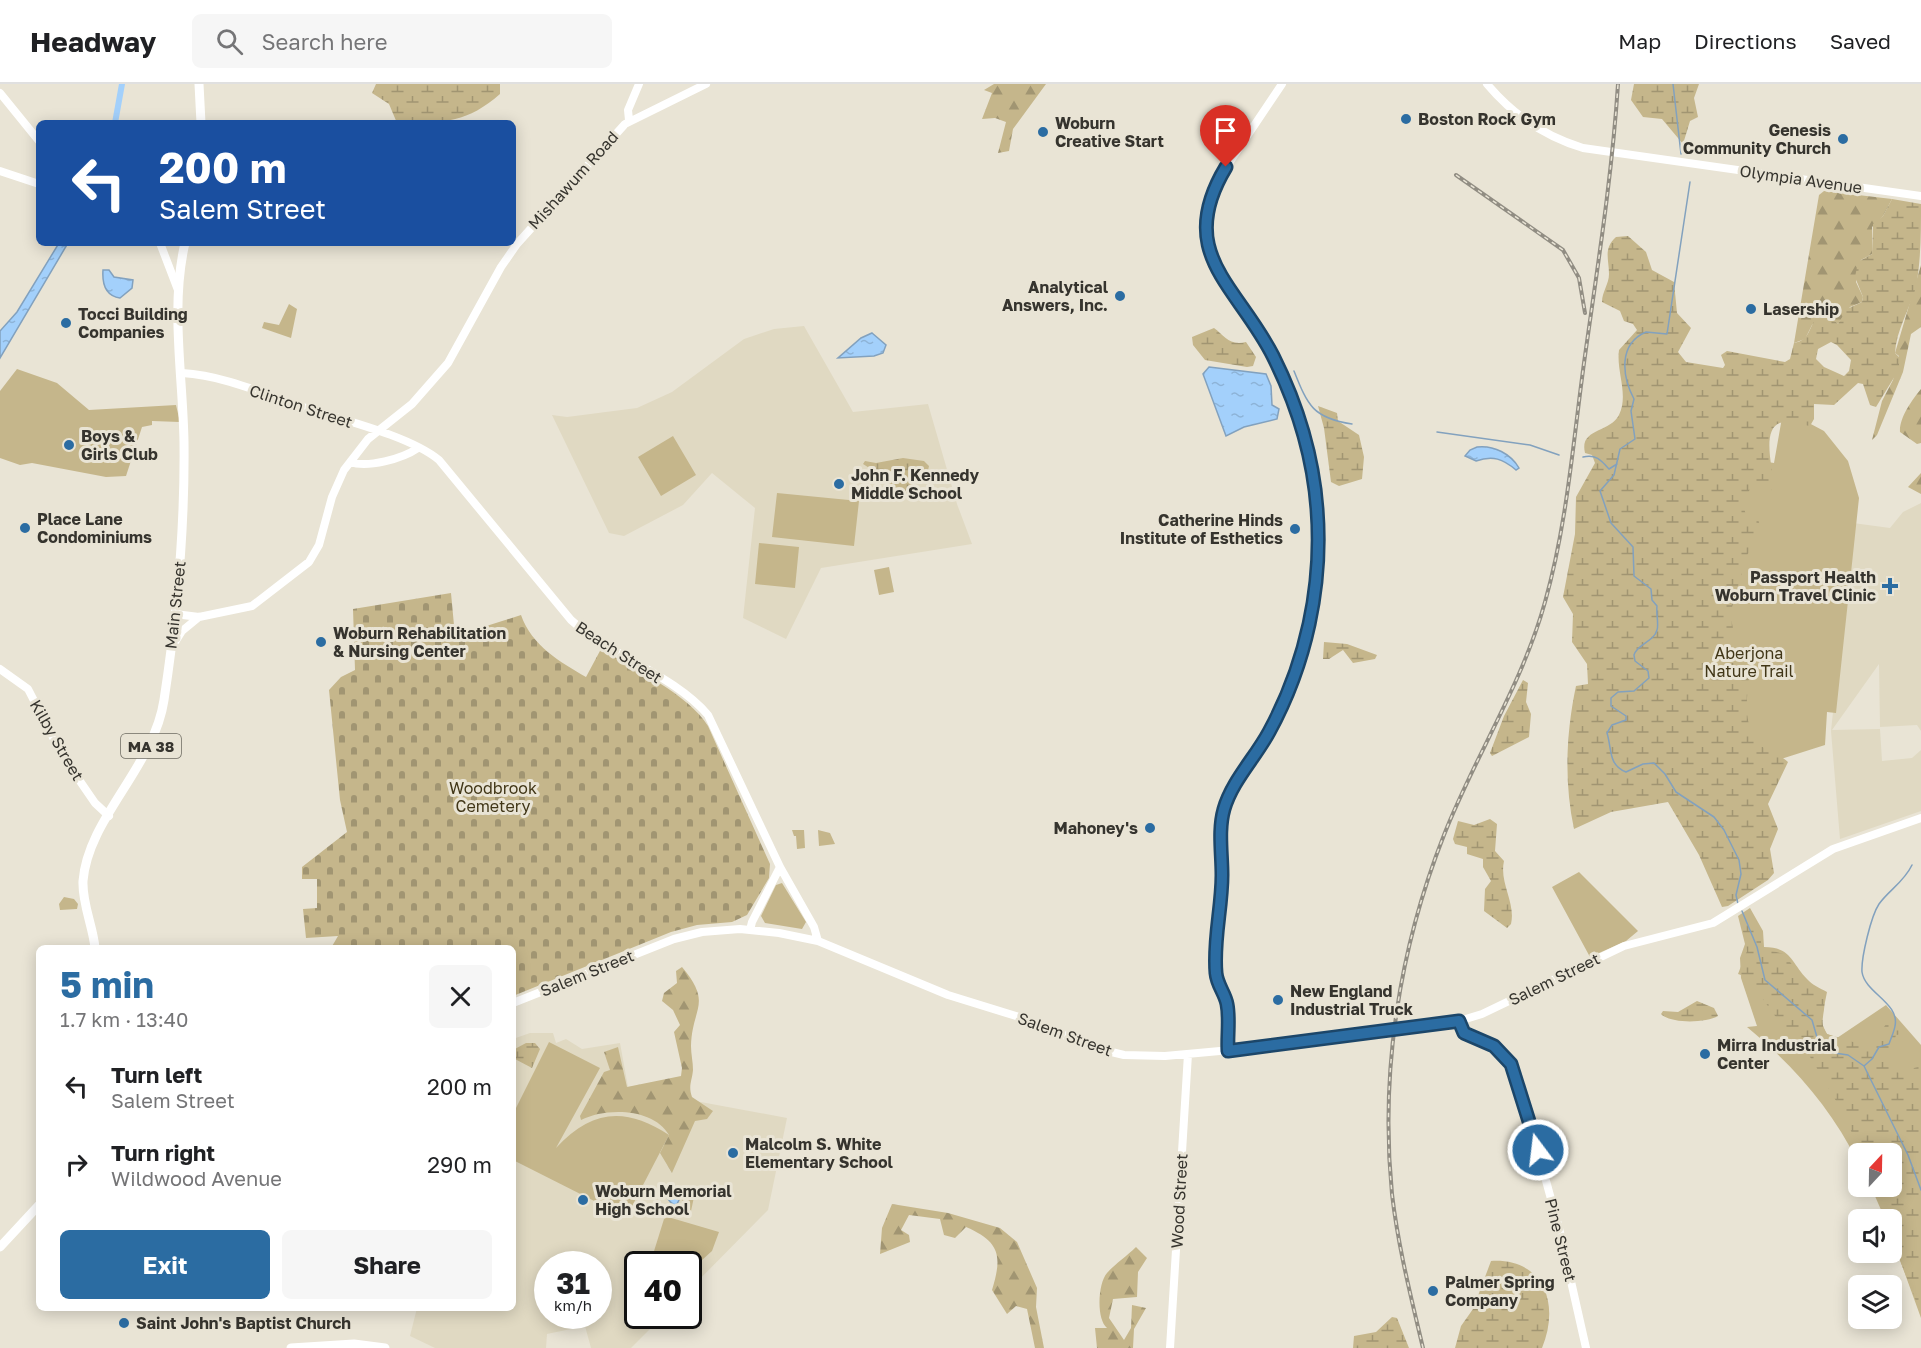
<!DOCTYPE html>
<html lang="en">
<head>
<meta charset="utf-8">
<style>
  body { margin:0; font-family:"Golos Text",sans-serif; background:#f6f6f6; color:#202124; height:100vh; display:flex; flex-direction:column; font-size:22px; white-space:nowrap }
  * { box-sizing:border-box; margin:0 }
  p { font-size:20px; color:#757577 }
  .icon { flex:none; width:33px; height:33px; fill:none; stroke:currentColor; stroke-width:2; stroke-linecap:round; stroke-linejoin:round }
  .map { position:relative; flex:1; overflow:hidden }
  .details { position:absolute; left:36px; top:861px; width:480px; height:366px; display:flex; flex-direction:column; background:#fff; border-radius:9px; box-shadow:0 3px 15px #0003 }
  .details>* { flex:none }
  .top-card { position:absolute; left:36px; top:36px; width:480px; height:126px; border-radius:9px; box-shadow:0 3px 15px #0003; background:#1a4fa0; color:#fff; overflow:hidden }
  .needle { width:39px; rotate:22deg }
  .tools { position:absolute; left:1848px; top:1059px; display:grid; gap:12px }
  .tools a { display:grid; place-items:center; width:54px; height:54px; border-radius:9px; background:#fff; box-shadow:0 3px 15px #0003; font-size:30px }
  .speed { position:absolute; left:534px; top:1167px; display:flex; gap:12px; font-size:30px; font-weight:700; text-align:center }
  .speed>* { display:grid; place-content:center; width:78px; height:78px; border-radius:50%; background:#fff; box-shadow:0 3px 15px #0003; line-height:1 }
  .speed small { font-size:15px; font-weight:400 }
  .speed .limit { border:3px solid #111; border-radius:9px; background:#fff; color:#111 }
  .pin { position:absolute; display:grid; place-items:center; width:51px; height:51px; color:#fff; margin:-62px -26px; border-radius:50% 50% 50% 0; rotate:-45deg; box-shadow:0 0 6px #0007 }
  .pin .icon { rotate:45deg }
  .me { position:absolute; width:66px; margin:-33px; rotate:345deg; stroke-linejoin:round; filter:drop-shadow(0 0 4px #0008) }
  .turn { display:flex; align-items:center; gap:21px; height:126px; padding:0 24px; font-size:27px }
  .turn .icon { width:78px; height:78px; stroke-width:2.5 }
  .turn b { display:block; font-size:42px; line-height:51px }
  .round { display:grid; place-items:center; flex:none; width:63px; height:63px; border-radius:9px; background:#f6f6f6 }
  .head { display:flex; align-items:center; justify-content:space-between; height:102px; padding:0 24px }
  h1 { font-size:36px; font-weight:700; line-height:45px; color:#2b6ca2 }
  .primary-button { display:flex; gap:12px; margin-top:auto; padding:12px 24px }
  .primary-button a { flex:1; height:69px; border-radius:9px; background:#2b6ca2; color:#fff; font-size:24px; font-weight:700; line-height:69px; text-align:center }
  .primary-button a+a { background:#f6f6f6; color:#202124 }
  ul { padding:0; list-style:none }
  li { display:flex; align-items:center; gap:18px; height:78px; padding:0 24px }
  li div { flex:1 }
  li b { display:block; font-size:22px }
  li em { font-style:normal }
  header { display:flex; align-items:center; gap:36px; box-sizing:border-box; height:84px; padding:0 30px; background:#fff; border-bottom:2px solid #e0e0e0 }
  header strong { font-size:28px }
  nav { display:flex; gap:33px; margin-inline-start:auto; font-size:21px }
  .search { width:420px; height:54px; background:#f6f6f6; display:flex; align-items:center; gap:15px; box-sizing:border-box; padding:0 21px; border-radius:9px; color:#757577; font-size:22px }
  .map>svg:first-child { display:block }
</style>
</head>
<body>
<header>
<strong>Headway</strong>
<div class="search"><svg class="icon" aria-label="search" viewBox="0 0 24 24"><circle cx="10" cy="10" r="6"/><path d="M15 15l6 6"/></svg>Search here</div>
<nav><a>Map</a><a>Directions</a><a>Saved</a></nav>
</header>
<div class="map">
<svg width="1921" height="1264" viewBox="0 0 1921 1264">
  <defs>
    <pattern id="forest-firs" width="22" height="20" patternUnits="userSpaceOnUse" patternTransform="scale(1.5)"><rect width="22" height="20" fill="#c5b68b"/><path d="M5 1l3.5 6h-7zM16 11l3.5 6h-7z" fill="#a19572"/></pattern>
    <pattern id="wetland-marsh" width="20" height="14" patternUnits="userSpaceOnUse" patternTransform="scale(1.5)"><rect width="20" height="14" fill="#c5b68b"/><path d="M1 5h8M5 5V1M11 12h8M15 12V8" fill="none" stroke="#a19572"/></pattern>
    <pattern id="cemetery-stones" width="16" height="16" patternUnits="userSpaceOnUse" patternTransform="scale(1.5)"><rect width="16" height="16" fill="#c5b68b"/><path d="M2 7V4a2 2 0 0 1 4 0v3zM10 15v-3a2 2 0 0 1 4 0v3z" fill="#a19572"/></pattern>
    <pattern id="water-ripples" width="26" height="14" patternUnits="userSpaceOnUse" patternTransform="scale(1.5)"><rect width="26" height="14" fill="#a3d0fb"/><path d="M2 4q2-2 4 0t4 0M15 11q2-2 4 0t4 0" fill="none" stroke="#8db3d7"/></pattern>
  </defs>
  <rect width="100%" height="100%" fill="#e9e4d5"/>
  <path fill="#e0d9c2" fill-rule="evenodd" d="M804 242 853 328 928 320 957 420 972 460 821 484 786 555 743 534 755 424 712 389 683 421 624 452 609 449 552 331 567 333 637 324 672 308 744 255 774 245Z
    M1921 419V647L1917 641 1880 643 1879 580 1832 646 1880 645 1882 677 1912 674 1921 666V727L1840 755 1831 647 1853 439 1890 444 1903 428Z
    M530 949H553L556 959 566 955 582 965 620 959 628 1003 660 997 690 999V1016L787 1034 768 1126 689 1206 688 1180H638V1232H663L631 1264H591L585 1242 547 1250 546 1264H435L410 1252 417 1224H513V955ZM548 1180H598V1232H548Z"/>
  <path fill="#c5b68b" d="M289 220 297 225 291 254 262 244 264 238 279 241Z
    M17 285 57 299 89 326 176 321 180 338 152 337V341L142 343 126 392 106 393 32 379 20 381 0 374V307Z
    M1783 328 1790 329 1824 347 1848 377 1859 414 1836 629 1827 628 1825 661 1781 675 1617 653 1612 353 1774 379Z
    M673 352 696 391 661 412 638 373Z
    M777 409 859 417 854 462 772 453Z
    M759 459 799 463 795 504 755 500Z
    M889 483 894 508 879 511 874 486Z
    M792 746H804L805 764 797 765 796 752H794Z
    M818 746 830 749 835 760 819 762Z
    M1579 788 1638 847 1626 857 1590 873 1552 803Z
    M782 799 806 838 802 845 765 839 761 832 776 801Z
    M64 813 74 815 78 820 77 825 60 826 59 820Z
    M1750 824 1763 847 1764 863C1791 863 1791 878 1807 895 1812 901 1820 904 1827 908L1821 938 1827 950 1837 954 1886 921 1921 961V1234L1892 1154V1136L1885 1135 1871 1103 1892 1102V1070H1858V1078C1831 1024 1793 981 1747 943L1757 942 1741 894 1740 874 1745 860 1738 832Z
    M549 958 600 984 556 1064C591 1026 625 1022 669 1051L629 1128 622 1131 513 1076V1030Z
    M682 1111 694 1113 691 1127 682 1125Z
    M668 1133 719 1148 712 1167 692 1185 689 1186 688 1180H650L664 1135Z
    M634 1219 637 1223 638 1232 648 1233 641 1239 627 1226Z"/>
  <path fill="url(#forest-firs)" d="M994 0H1046L1013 45 1009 67 998 69 1006 38 995 34 982 35 992 9 984 6Z
    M1824 107 1892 115 1883 132 1872 143V170L1861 176 1856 198 1863 213 1862 218 1850 223 1838 240 1825 230 1812 241 1805 255 1794 259 1819 111Z
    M1921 181V243L1911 250 1903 288 1877 351 1872 356 1882 317 1893 296 1899 272 1895 269Z
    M1921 305V359L1917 360 1900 348C1899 334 1912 316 1921 305Z
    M1921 389V410L1908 403Z
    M682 883C713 920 692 923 691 962 691 970 693 978 693 986 692 997 688 1002 692 1013L713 1027 707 1035 695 1037 672 1089 660 1069 669 1051C654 1024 606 1023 581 1036L580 1032 604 988 610 986 604 968 618 963 627 1003 681 992 682 984 674 948 680 941 673 926 662 917 664 909 677 899 676 887Z
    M892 1120 948 1129 1000 1144 1017 1158 1037 1204 1036 1223 1044 1264H1035L1027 1225 1016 1222 1007 1230 992 1206C1002 1173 1001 1158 966 1143L955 1154 944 1151 940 1135 909 1131 901 1146 909 1151 910 1158 880 1170 882 1144Z
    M1136 1163 1147 1174 1138 1188 1137 1213 1113 1215 1109 1234 1124 1256 1131 1244 1132 1221 1146 1224 1134 1245 1133 1264H1097L1095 1244H1107C1096 1235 1098 1199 1107 1189 1115 1180 1127 1172 1136 1163Z"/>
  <path fill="url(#wetland-marsh)" fill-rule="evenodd" d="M376 0H500V10C466 40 441 39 397 39L389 20 372 9Z
    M1634 0H1699L1694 14 1698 33 1690 37 1683 60 1662 35 1643 33 1631 16Z
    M1892 115 1921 120C1921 148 1921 176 1916 203 1910 224 1896 247 1895 269L1900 274 1898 287 1876 323 1870 321 1863 300 1858 299 1834 321 1814 320V335L1810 342C1803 341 1794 338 1787 338 1756 337 1776 391 1773 404L1769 409 1756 402 1751 403 1743 419 1746 432 1758 435 1760 442 1747 472 1730 530 1734 549 1723 565 1749 593C1746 620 1742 649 1768 667 1774 671 1782 672 1788 678L1768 720 1778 745 1770 765 1774 789 1768 796 1728 822 1722 823 1699 771 1668 718 1611 728 1574 745C1564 699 1566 649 1576 602L1588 600 1587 580 1572 558 1573 530 1563 513 1575 450 1576 413 1595 379 1592 371 1585 369C1579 344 1610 349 1619 331 1629 310 1616 288 1619 266L1637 246 1633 240 1624 237 1620 227 1602 218C1602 208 1609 200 1609 190 1609 175 1603 165 1616 153L1628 152 1646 168 1652 186 1674 198 1677 229 1691 244 1678 268 1686 278 1723 284 1725 281 1721 271 1727 267 1785 278 1790 275 1794 259C1811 256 1808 243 1818 232L1828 231 1838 240 1847 225 1862 218 1863 213 1855 193 1858 178 1872 170 1873 140 1883 132ZM1831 258 1837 261 1851 276 1849 287 1844 292 1824 283 1816 275 1818 265Z
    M1214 244C1225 252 1229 262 1246 258L1256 273 1253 282 1247 283 1205 276 1193 261 1192 253Z
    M1318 322 1337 329 1338 337 1359 351 1364 373 1362 395 1339 402 1331 398 1324 344Z
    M903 374 924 377 929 382 927 391 916 398 908 410 891 411 886 405 887 399 900 395 898 388 890 387 882 392 863 380 865 377 876 379Z
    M1324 558 1347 560 1377 571 1375 575 1353 579 1343 566 1329 575H1323Z
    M1523 596 1528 599 1526 618 1531 630 1529 653 1492 672 1490 669 1504 632Z
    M1490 735 1497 740 1495 767 1504 777C1499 799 1516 819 1511 840L1507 844 1484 827 1485 805 1491 797 1483 783V775L1467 770V763L1455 760 1453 755 1458 737 1474 741Z
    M1750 828 1761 845V860L1765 865 1784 870 1810 904 1823 912C1828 926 1817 938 1827 950L1866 962 1875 957 1886 940H1896L1904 950 1896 951 1889 975 1890 983 1908 995 1914 984 1921 982V1230L1892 1156V1136L1885 1135 1876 1103 1892 1102V1070L1861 1069 1842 1027 1806 966 1783 943 1747 893 1738 890 1747 867 1740 832Z
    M1697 917 1714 924 1718 932C1706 939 1671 940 1661 930L1663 927 1678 928Z
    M526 959H535L540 965 532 984 513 974V966Z
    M1491 1177C1545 1174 1560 1221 1542 1264H1455L1461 1242 1473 1225Z
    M1392 1233 1397 1234 1409 1264H1353L1354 1252 1376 1248Z"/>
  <path fill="url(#cemetery-stones)" d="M451 509 455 552 521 531C532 562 560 578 586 593L601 565C634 585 688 610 708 642L770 780 769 794 747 831 732 838 697 841 671 848 513 912V864H331L338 852 306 854 303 825 317 824V795H302V783L347 748 340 716 329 606 341 593 355 586 353 525Z"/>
  <path fill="url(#water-ripples)" stroke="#82a1be" stroke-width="1.5" d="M59 159H68L0 274V247L17 228Z
    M103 186H109L114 193 133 196 132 204 120 214C105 212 102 200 103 186Z
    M872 249 886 261 883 269 874 272 838 274 861 254Z
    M1209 283 1266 290 1271 302 1272 321 1279 325 1277 335 1244 343 1226 352 1203 290Z
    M1477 363C1494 361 1511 370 1519 384L1516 386C1503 375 1493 371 1476 377L1465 372 1470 366Z
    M672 1100 677 1104 679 1116 675 1124 665 1111V1106Z"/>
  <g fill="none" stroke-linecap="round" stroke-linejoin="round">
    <path stroke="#82a1be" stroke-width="1.5" d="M1673 0 1681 70
      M1690 98 1667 250 1646 248C1618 260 1622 292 1634 315L1631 327 1635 355 1620 365 1614 391 1600 407 1611 439 1633 463 1634 492 1651 505 1652 516 1657 522C1656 529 1659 541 1657 546 1654 558 1637 560 1634 571L1635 577 1648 587 1649 594 1634 607 1618 608 1611 614V622L1626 632V636L1612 641 1607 649C1612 665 1608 681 1626 688L1643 680 1654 679 1665 690 1676 708 1714 733 1724 746 1739 776 1741 790 1736 811 1738 820
      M1294 287C1308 322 1313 334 1352 340
      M1437 348 1530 361 1559 371
      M1583 373C1596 370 1601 376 1609 385L1617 380
      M1742 827 1757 863 1765 896 1812 936 1821 967 1848 971 1864 982 1908 1071 1921 1106
      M1864 982 1872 975 1879 963 1889 960C1891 954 1894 948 1895 942 1900 919 1865 909 1862 888 1861 874 1871 832 1879 820 1889 806 1904 798 1912 781"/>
    <path stroke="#a3d0fb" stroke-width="6" d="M115 39 122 0"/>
    <path stroke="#fff" stroke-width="8" d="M1487 0C1513 31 1543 52 1583 64L1921 112
      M0 9 39 57
      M629 36 628 26 639 0
      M0 87 39 100
      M160 159 178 206
      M182 289C223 291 267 311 306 324 343 336 410 352 439 376L571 536C610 571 675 592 708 631L780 783 814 843 818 857
      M350 378C368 384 402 375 418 364
      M175 530 199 533 252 522 309 478 319 461 332 413 344 386 368 355 412 320 448 279 501 183 517 160 625 40 706 0
      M172 563 182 547 199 533
      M0 585 28 605 62 671 95 719 109 732
      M750 846 752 838 780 783
      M513 919 674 855 702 848 740 845 779 849 818 857 948 911 1016 932 1099 965 1124 971 1165 972 1274 962 1423 943 1459 937 1482 930 1624 862 1713 839 1833 765 1921 734
      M1459 937 1467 951C1492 959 1507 969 1518 995L1559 1144 1586 1264
      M1228 967 1227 922 1216 885 1217 830 1221 802 1222 735 1231 708 1268 650 1296 589 1312 524 1318 450 1310 377 1292 314 1263 254 1216 184 1208 160 1206 136 1211 112 1221 91 1282 0
      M1170 1264 1188 970"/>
    <path stroke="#fff" stroke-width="9" d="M199 0 201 39
      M95 864C93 842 82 820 83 797 88 734 154 683 164 616 177 531 185 444 184 358 183 293 170 223 185 159
      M0 1163 39 1121
      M291 1264 354 1260 385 1264"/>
    <defs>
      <path id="rail" d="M1456 91 1563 166 1579 194 1585 229
        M1423 1264C1411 1213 1398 1162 1392 1110 1380 989 1399 865 1444 751 1475 672 1522 601 1545 518 1567 440 1573 359 1584 279 1597 186 1612 93 1618 0"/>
    </defs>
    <use href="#rail" stroke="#918d83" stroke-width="4"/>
    <use href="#rail" stroke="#e9e4d5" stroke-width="1.5" stroke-dasharray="4.5" stroke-linecap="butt"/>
  </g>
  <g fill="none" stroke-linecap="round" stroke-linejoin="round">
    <defs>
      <path id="route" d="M1226 83C1174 169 1237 201 1273 272 1297 320 1313 371 1317 425 1323 502 1306 580 1269 648 1255 674 1232 697 1224 725 1218 746 1222 769 1222 791 1222 824 1213 856 1216 889 1217 901 1225 909 1227 920 1230 935 1227 952 1228 967L1459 937 1464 949 1494 962 1511 980 1538 1066"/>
    </defs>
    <use href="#route" stroke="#1c4669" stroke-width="15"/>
    <use href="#route" stroke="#2b6ca2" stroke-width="10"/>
  </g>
  <g fill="#2b6ca2" stroke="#e9e4d5" stroke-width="2">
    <circle cx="1406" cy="35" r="6"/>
    <circle cx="1043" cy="48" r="6"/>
    <circle cx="1843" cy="55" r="6"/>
    <circle cx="1120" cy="212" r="6"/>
    <circle cx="1751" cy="225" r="6"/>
    <circle cx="66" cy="239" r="6"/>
    <circle cx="69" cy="361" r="6"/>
    <circle cx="839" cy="400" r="6"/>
    <circle cx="25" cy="444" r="6"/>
    <circle cx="1295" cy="445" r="6"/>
    <path d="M1887 493h6v6h6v6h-6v6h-6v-6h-6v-6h6z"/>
    <circle cx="321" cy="558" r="6"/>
    <circle cx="1150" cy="744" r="6"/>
    <circle cx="1278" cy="916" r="6"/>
    <circle cx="1705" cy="970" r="6"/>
    <circle cx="733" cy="1069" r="6"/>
    <circle cx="583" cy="1116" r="6"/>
    <circle cx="1433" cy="1207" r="6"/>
    <circle cx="124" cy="1239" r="6"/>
  </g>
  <g text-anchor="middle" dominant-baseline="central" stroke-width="6" stroke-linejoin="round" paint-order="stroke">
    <rect fill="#e9e4d5" stroke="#6c6960" stroke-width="1.5" x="121" y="650" width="60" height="24" rx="4.5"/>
    <g font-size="15" font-weight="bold" fill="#36342e">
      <text x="151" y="662">MA 38</text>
    </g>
    <g font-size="16" font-weight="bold" fill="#36342e" stroke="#e9e4d5" text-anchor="start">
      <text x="1418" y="35">Boston Rock Gym</text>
      <text x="1055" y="39">Woburn<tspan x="1055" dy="18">Creative Start</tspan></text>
      <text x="1831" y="46" text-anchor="end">Genesis<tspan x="1831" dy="18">Community Church</tspan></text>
      <text x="1108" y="203" text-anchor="end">Analytical<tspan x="1108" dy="18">Answers, Inc.</tspan></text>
      <text x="1763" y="225">Lasership</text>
      <text x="78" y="230">Tocci Building<tspan x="78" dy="18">Companies</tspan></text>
      <text x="81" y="352">Boys &amp;<tspan x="81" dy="18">Girls Club</tspan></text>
      <text x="851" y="391">John F. Kennedy<tspan x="851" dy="18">Middle School</tspan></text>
      <text x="37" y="435">Place Lane<tspan x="37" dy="18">Condominiums</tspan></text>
      <text x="1283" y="436" text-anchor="end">Catherine Hinds<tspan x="1283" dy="18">Institute of Esthetics</tspan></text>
      <text x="1876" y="493" text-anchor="end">Passport Health<tspan x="1876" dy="18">Woburn Travel Clinic</tspan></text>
      <text x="333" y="549">Woburn Rehabilitation<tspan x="333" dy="18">&amp; Nursing Center</tspan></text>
      <text x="1138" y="744" text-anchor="end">Mahoney's</text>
      <text x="1290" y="907">New England<tspan x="1290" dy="18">Industrial Truck</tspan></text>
      <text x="1717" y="961">Mirra Industrial<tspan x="1717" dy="18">Center</tspan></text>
      <text x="745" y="1060">Malcolm S. White<tspan x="745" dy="18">Elementary School</tspan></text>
      <text x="595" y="1107">Woburn Memorial<tspan x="595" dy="18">High School</tspan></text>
      <text x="1445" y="1198">Palmer Spring<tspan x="1445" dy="18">Company</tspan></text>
      <text x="136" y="1239">Saint John's Baptist Church</text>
    </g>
    <g font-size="16" fill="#36342e" stroke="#e9e4d5">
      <text transform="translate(1801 95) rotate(8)">Olympia Avenue</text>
      <text transform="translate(573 96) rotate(-48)">Mishawum Road</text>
      <text transform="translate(301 322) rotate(18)">Clinton Street</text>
      <text transform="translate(175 521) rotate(-84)">Main Street</text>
      <text transform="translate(619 568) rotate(33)">Beach Street</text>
      <text transform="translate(57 656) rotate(60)">Kilby Street</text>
      <text transform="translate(587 889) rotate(-22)">Salem Street</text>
      <text transform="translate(1554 895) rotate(-26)">Salem Street</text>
      <text transform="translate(1065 950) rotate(20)">Salem Street</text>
      <text transform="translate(1179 1117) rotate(-87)">Wood Street</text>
      <text transform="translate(1561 1156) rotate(76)">Pine Street</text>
    </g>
    <g font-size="16" fill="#413617" stroke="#e9e4d5">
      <text x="1749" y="569">Aberjona<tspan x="1749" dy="18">Nature Trail</tspan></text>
      <text x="493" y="704">Woodbrook<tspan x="493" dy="18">Cemetery</tspan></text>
    </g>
  </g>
</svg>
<div class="tools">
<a><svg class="needle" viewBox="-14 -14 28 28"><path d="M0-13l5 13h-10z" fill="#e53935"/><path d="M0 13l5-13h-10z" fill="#757577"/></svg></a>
<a><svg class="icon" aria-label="sound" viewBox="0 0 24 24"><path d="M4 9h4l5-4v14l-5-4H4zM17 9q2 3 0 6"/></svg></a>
<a><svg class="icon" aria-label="layers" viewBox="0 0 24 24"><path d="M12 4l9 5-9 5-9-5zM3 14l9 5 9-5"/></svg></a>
</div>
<div class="speed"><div>31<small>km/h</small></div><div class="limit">40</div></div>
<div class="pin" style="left:1226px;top:83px;background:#d93025"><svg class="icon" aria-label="arrive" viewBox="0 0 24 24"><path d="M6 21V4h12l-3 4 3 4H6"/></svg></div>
<svg class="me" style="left:1538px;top:1066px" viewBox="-20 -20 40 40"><circle r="17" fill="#2b6ca2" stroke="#fff" stroke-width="3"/><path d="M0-11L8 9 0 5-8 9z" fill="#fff"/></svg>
<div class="top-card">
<div class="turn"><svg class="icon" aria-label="left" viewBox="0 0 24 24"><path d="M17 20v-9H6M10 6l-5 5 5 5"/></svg><div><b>200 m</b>Salem Street</div></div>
</div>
<section class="details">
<div class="head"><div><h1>5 min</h1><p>1.7 km · 13:40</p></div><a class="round"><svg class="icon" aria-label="close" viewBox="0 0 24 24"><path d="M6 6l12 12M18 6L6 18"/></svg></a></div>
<ul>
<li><svg class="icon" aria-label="left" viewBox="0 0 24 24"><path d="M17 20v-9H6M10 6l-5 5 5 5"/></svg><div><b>Turn left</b><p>Salem Street</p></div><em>200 m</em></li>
<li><svg class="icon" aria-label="right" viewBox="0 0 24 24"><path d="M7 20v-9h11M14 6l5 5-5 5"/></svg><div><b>Turn right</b><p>Wildwood Avenue</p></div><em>290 m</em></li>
</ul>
<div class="primary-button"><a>Exit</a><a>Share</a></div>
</section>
</div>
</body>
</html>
